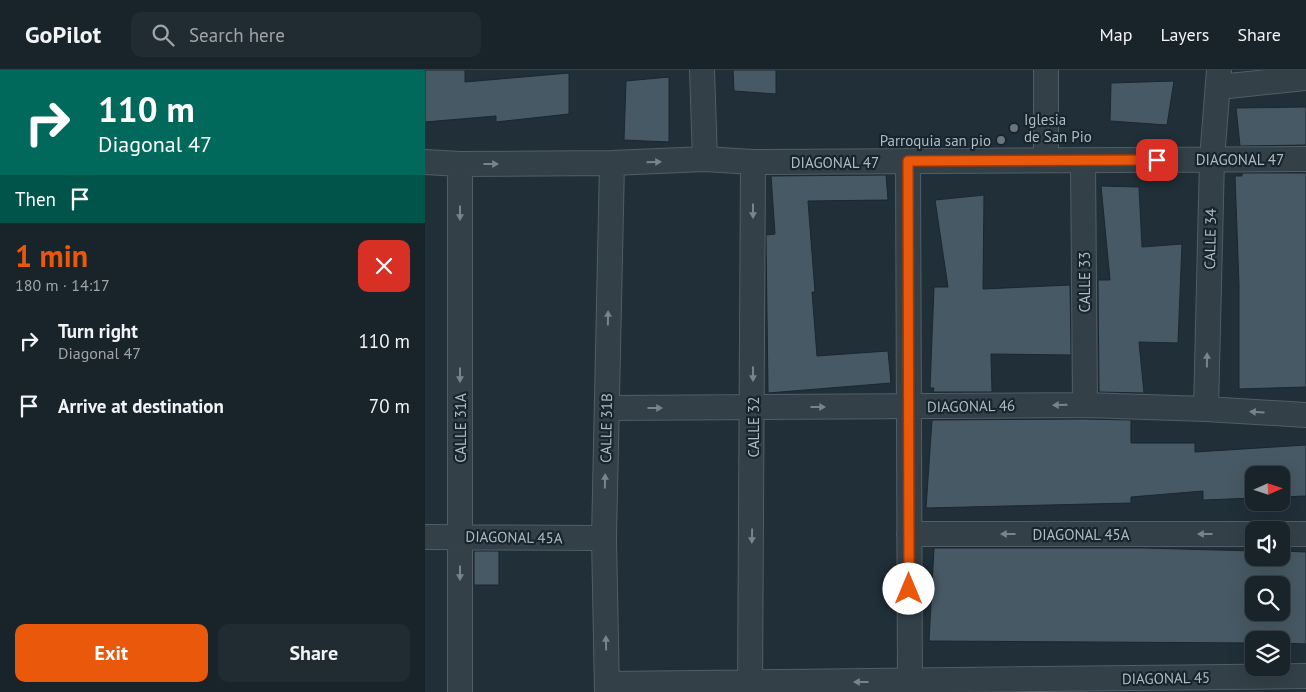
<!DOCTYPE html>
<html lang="en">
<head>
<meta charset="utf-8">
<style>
  body { margin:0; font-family:"PT Sans",sans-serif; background:#212b32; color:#f1f3f6; height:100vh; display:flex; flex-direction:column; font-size:19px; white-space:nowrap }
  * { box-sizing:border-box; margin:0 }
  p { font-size:16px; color:#9fa4a8 }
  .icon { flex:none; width:28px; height:28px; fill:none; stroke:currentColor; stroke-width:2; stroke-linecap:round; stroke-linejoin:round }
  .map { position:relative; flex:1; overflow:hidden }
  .panel { display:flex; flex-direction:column; background:#18232a; width:425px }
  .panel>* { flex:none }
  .top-card { background:#00695c; color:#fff; overflow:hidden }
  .needle { width:32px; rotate:87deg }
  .buttons { position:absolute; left:820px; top:396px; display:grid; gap:10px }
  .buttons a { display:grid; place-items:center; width:45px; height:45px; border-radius:10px; background:#18232a; box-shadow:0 5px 20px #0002,0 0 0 1px #364047; font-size:25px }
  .pin { position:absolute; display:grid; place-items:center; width:42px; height:42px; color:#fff; margin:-21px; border-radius:10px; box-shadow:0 2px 8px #0006 }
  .me { position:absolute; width:55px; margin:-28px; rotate:0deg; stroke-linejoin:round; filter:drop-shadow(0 0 4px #0008) }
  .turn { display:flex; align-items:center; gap:18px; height:105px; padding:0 15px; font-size:22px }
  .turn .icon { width:65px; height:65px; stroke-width:2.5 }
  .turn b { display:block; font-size:35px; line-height:42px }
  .then { display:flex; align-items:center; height:48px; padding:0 15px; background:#0003; gap:10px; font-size:19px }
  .round { display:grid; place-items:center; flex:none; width:52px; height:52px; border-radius:10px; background:#212b32 }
  .head { display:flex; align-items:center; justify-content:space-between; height:85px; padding:0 15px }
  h1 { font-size:30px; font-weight:700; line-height:38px; color:#ea580c }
  .button { display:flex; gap:10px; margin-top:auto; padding:10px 15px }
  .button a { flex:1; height:58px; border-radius:10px; background:#ea580c; color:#fff; font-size:20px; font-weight:700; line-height:58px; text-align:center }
  .button a+a { background:#212b32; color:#f1f3f6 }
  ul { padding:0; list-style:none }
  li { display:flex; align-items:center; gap:15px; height:65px; padding:0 15px }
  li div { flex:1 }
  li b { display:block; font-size:19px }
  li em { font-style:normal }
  header { display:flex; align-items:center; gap:30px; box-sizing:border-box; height:70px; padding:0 25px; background:#18232a; border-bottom:1px solid #364047 }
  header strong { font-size:24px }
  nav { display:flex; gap:28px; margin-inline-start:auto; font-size:18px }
  .search { width:350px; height:45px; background:#212b32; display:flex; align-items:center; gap:12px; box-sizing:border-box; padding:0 18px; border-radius:10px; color:#9fa4a8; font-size:19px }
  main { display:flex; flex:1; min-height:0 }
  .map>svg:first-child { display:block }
</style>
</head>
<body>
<header>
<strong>GoPilot</strong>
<div class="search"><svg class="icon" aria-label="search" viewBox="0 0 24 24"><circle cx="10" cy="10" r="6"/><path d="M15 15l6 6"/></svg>Search here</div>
<nav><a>Map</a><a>Layers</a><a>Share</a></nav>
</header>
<main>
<section class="panel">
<div class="top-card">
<div class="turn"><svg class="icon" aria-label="right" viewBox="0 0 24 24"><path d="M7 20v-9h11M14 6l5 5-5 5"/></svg><div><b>110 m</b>Diagonal 47</div></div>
<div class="then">Then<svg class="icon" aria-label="arrive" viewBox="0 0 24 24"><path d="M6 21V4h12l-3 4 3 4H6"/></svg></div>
</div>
<div class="head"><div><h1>1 min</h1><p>180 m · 14:17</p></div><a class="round" style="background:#d93025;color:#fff"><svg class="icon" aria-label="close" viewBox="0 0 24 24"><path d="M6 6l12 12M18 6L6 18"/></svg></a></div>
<ul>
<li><svg class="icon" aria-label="right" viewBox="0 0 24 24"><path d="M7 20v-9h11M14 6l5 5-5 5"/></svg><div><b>Turn right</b><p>Diagonal 47</p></div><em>110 m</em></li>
<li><svg class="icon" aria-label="arrive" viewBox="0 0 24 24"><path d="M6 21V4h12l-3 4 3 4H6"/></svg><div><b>Arrive at destination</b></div><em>70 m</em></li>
</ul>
<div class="button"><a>Exit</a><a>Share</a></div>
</section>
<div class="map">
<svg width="881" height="622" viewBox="0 0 881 622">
  <rect width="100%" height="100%" fill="#202f38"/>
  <path fill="#475964" stroke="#1b272f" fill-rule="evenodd" d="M0 0H40V12L144 3V44L71 52V46L0 52Z
    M308 0H351V24L309 21Z
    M244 7V72L199 70 201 11Z
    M749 11 742 55 685 51 686 13Z
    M881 37V75L815 76 811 38Z
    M817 103H881V317L814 319V215L810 106H817Z
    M461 105 463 130 383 131 390 222H387L392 286 463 281 466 313 343 323 341 165 350 164 346 106Z
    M676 116 714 117 717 177 757 174 753 273 714 272 719 323 674 322 673 210H685Z
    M559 125 558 219 645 215 646 285 566 284 567 322H508L509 318H505L509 217H523L510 130Z
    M660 349 706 350V373H770V382L881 375V426L856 427V405H829V428L778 430V421L706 427V433L501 438 507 350Z
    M509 478H718L829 481V488H856V481L881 482V574L856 573V570H829V573L504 571ZM829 515H856V542H829Z
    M49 481H74V515H49Z"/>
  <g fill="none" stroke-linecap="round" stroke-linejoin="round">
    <defs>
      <path id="street" d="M277 0 280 89
        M621 0V90
        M794 17 881 8
        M658 90 660 335
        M483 91 485 622
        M0 92 35 94 187 93 280 89 328 92 881 89
        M35 94V622
        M182 338 660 335 781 339 881 345
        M781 339 787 89 794 0
        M484 464H829
        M856 464H881
        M0 467 179 468
        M182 614 881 606
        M182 622 179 468 187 93
        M325 622 328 92"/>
    </defs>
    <use href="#street" stroke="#515e66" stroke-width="26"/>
    <use href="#street" stroke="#334048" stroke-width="24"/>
  </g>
  <defs><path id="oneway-solid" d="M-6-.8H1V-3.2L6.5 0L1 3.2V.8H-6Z" transform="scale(1.25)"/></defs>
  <g fill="#76848d">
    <use href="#oneway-solid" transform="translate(229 92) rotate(-2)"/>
    <use href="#oneway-solid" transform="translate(66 94)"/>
    <use href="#oneway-solid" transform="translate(328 141) rotate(90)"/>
    <use href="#oneway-solid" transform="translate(35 143) rotate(90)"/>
    <use href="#oneway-solid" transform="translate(183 248) rotate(-89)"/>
    <use href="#oneway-solid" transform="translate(782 290) rotate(-89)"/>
    <use href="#oneway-solid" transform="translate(328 304) rotate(90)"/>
    <use href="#oneway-solid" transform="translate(35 305) rotate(90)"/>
    <use href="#oneway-solid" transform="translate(635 335) rotate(179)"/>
    <use href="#oneway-solid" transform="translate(393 337)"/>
    <use href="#oneway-solid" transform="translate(230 338)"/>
    <use href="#oneway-solid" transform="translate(832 342) rotate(-176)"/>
    <use href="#oneway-solid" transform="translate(180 411) rotate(-89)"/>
    <use href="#oneway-solid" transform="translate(583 464) rotate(-180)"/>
    <use href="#oneway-solid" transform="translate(780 464) rotate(-180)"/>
    <use href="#oneway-solid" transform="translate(327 466) rotate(91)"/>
    <use href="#oneway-solid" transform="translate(35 503) rotate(90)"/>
    <use href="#oneway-solid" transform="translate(181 573) rotate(-91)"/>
    <use href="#oneway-solid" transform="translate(436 612) rotate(180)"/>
  </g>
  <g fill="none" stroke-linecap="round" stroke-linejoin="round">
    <defs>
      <path id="route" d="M484 519 483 91 732 90"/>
    </defs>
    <use href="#route" stroke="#983908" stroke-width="12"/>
    <use href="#route" stroke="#ea580c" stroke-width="9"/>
  </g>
  <g fill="#6b7280" stroke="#19252d" stroke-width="2">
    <circle cx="589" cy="58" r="5"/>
    <circle cx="576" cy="70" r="5"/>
  </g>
  <g text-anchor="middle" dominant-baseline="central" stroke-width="4.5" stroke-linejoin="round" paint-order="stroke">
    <g font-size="15" fill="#adbbc5" stroke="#19252d" text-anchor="start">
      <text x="599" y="49">Iglesia<tspan x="599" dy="17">de San Pio</tspan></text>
      <text x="566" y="70" text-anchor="end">Parroquia san pio</text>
    </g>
    <g font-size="15" fill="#adbbc5" stroke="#19252d">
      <text x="815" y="89">DIAGONAL 47</text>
      <text x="410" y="92">DIAGONAL 47</text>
      <text transform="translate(785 169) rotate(-89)">CALLE 34</text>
      <text transform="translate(659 212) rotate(-90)">CALLE 33</text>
      <text transform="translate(546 336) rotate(-1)">DIAGONAL 46</text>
      <text transform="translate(328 357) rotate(-90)">CALLE 32</text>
      <text transform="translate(35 358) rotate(-90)">CALLE 31A</text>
      <text transform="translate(181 358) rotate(-89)">CALLE 31B</text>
      <text x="656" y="464">DIAGONAL 45A</text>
      <text transform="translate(89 467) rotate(1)">DIAGONAL 45A</text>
      <text transform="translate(741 608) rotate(-1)">DIAGONAL 45</text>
    </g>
  </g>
</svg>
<div class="buttons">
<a><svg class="needle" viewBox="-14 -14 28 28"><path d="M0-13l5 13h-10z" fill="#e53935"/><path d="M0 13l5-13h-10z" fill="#9fa4a8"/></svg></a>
<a><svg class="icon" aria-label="sound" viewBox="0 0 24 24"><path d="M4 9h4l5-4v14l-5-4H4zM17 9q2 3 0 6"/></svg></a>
<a><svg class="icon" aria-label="search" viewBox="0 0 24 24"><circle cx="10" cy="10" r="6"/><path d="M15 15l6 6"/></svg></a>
<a><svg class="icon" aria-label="layers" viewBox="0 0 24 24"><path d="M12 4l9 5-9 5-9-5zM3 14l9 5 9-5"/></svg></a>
</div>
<div class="pin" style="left:732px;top:90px;background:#d93025"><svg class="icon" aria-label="arrive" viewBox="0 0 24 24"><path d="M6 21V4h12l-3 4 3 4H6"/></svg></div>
<svg class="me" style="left:484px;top:519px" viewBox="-20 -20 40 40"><circle r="19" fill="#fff"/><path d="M0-13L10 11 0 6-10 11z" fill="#ea580c"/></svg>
</div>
</main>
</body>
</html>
